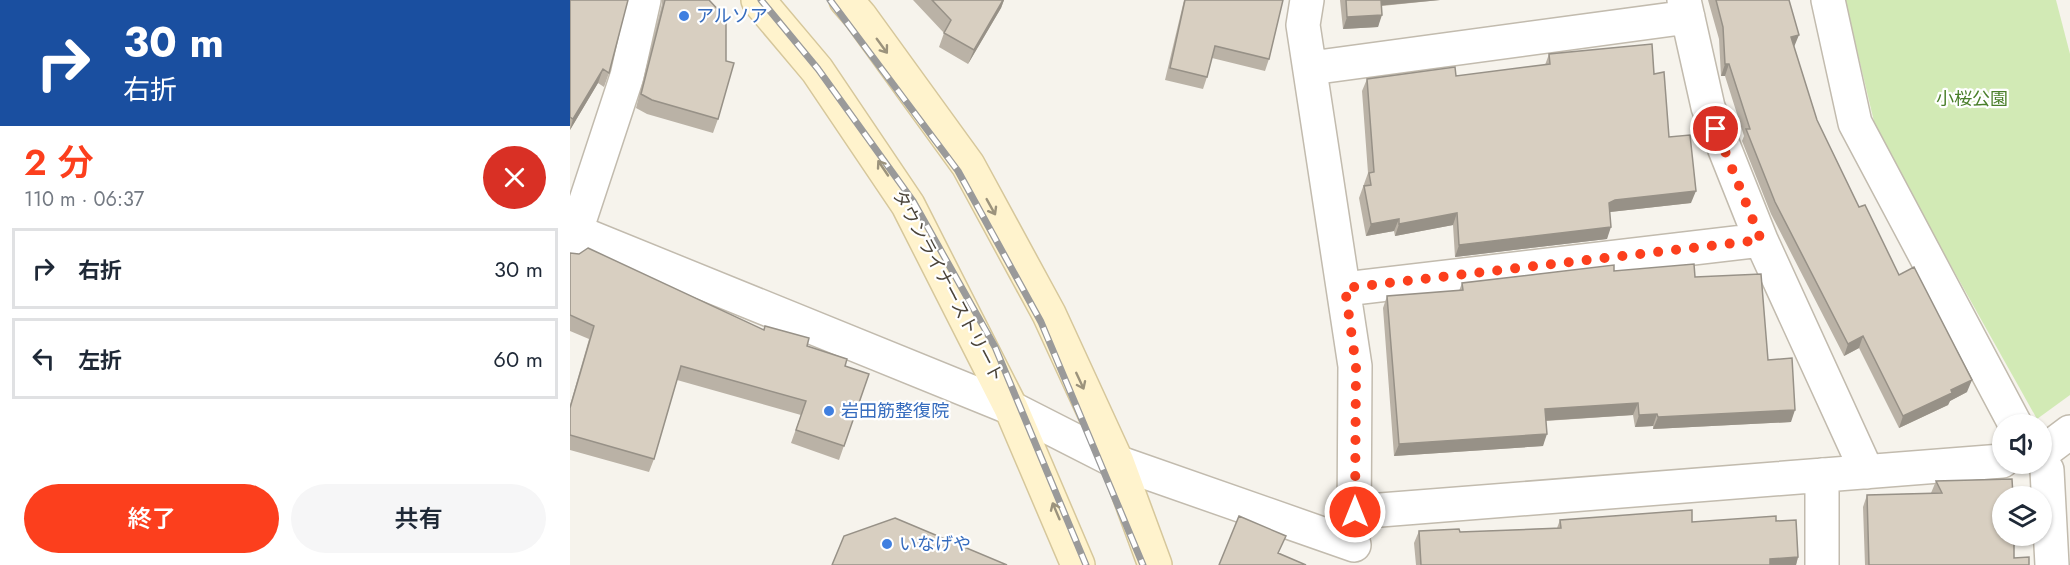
<!DOCTYPE html>
<html lang="ja">
<head>
<meta charset="utf-8">
<style>
  body { margin:0; font-family:Jost,"Noto Sans JP",sans-serif; background:#f6f6f7; color:#1f2937; height:100vh; display:flex; flex-direction:column; font-size:22px; white-space:nowrap }
  * { box-sizing:border-box; margin:0 }
  p { font-size:20px; color:#747a83 }
  .icon { flex:none; width:33px; height:33px; fill:none; stroke:currentColor; stroke-width:2; stroke-linecap:round; stroke-linejoin:round }
  .map { position:relative; flex:1; overflow:hidden }
  .side { display:flex; flex-direction:column; background:#fff; width:570px }
  .side>* { flex:none }
  .hud { background:#1a4fa0; color:#fff; overflow:hidden }
  .tools { position:absolute; left:1422px; top:414px; display:grid; gap:12px }
  .tools a { display:grid; place-items:center; width:60px; height:60px; border-radius:50%; background:#fff; box-shadow:0 2px 4px #0004; font-size:30px }
  .pin { position:absolute; display:grid; place-items:center; width:51px; height:51px; color:#fff; margin:-26px; border:3px solid #fff; border-radius:50%; box-shadow:0 2px 6px #0007 }
  .me { position:absolute; width:66px; margin:-33px; rotate:0deg; stroke-linejoin:round; filter:drop-shadow(0 0 4px #0008) }
  .turn { display:flex; align-items:center; gap:21px; height:126px; padding:0 24px; font-size:27px }
  .turn .icon { width:78px; height:78px; stroke-width:2.5 }
  .turn b { display:block; font-size:42px; line-height:51px }
  .round { display:grid; place-items:center; flex:none; width:63px; height:63px; border-radius:32px; background:#f6f6f7 }
  .headline { display:flex; align-items:center; justify-content:space-between; height:102px; padding:0 24px }
  h1 { font-size:36px; font-weight:600; line-height:45px; color:#fc3f1d }
  .action { display:flex; gap:12px; margin-top:auto; padding:12px 24px }
  .action a { flex:1; height:69px; border-radius:36px; background:#fc3f1d; color:#fff; font-size:24px; font-weight:600; line-height:69px; text-align:center }
  .action a+a { background:#f6f6f7; color:#1f2937 }
  ul { padding:0; list-style:none }
  li { display:flex; align-items:center; gap:18px; height:81px; margin:0 12px 9px; padding:0 12px; border:3px solid #e0e1e3; border-radius:0px }
  li div { flex:1 }
  li b { display:block; font-size:22px }
  li em { font-style:normal }
  main { display:flex; flex:1; min-height:0 }
  .map>svg:first-child { display:block }
</style>
</head>
<body>
<main>
<section class="side">
<div class="hud">
<div class="turn"><svg class="icon" aria-label="right" viewBox="0 0 24 24"><path d="M7 20v-9h11M14 6l5 5-5 5"/></svg><div><b>30 m</b>右折</div></div>
</div>
<div class="headline"><div><h1>2 分</h1><p>110 m · 06:37</p></div><a class="round" style="background:#d93025;color:#fff"><svg class="icon" aria-label="close" viewBox="0 0 24 24"><path d="M6 6l12 12M18 6L6 18"/></svg></a></div>
<ul>
<li><svg class="icon" aria-label="right" viewBox="0 0 24 24"><path d="M7 20v-9h11M14 6l5 5-5 5"/></svg><div><b>右折</b></div><em>30 m</em></li>
<li><svg class="icon" aria-label="left" viewBox="0 0 24 24"><path d="M17 20v-9H6M10 6l-5 5 5 5"/></svg><div><b>左折</b></div><em>60 m</em></li>
</ul>
<div class="action"><a>終了</a><a>共有</a></div>
</section>
<div class="map">
<svg width="1500" height="565" viewBox="0 0 1500 565">
  <rect width="100%" height="100%" fill="#f6f3ec"/>
  <path fill="#d2eab5" d="M1275 0H1486L1500 54V395L1467 419 1307 134Z"/>
  <g fill="none" stroke-linecap="round" stroke-linejoin="round">
    <defs>
      <path id="street" d="M737 0 733 25 785 366 784 533
        M1114 0 1138 107 1191 240 1297 472
        M1258 0 1285 123 1445 424
        M741 68 1118 17
        M0 229 441 408 547 462 784 545
        M0 249 57 76 74 0
        M775 289 1191 240
        M1472 453 1500 432
        M1477 470 1482 565
        M1252 475V565
        M785 512 1432 461"/>
      <path id="secondary" d="M188 0 247 70 338 205 441 408 508 565
        M276 0 290 16 398 165 479 314 547 462 585 565"/>
    </defs>
    <use href="#street" stroke="#c2bbae" stroke-width="36"/>
    <use href="#secondary" stroke="#d6c79b" stroke-width="36"/>
    <use href="#street" stroke="#fff" stroke-width="33"/>
    <use href="#secondary" stroke="#fff3cd" stroke-width="33"/>
    <defs>
      <path id="rail" d="M191 0 248 69 343 201 425 347 516 565
        M260 0 388 171 471 322 573 565"/>
    </defs>
    <use href="#rail" stroke="#9a9a9a" stroke-width="7"/>
    <use href="#rail" stroke="#fff" stroke-width="4.5" stroke-dasharray="14" stroke-linecap="butt"/>
  </g>
  <path fill="#bab2a6" d="M0 0 39 73 34 87 28 83 0 130Z
    M92 0H139L148 119 143 133 77 114 66 108 92 4Z
    M343 0H434L431 8 398 64 369 47 374 33Z
    M614 0H713L699 59 695 71 642 58 637 77 633 89 595 80Z
    M770 0H870L812 6 808 27 773 29Z
    M1138 0H1219L1224 47 1247 120 1289 207 1397 392 1380 401 1378 405 1329 428 1289 348 1274 356 1201 214 1172 141 1174 136 1155 76H1151L1149 39Z
    M979 54 1084 74 1099 137 1121 203 1040 212 1037 239 885 257 883 225 825 236 824 231 796 236 789 198 798 173 792 91 797 79 886 76 975 65Z
    M0 253 193 330 237 346 275 366 299 374 269 460 221 443 231 415 107 380 84 459 79 472 0 450V405L19 339 0 331Z
    M1044 271 1125 277 1198 360 1221 422 1083 429V426L1065 427 1063 415 976 421 973 446 824 456 813 308 817 296 889 291 892 283Z
    M1366 481 1444 558 1459 565H1295L1293 507 1297 495 1361 493Z
    M990 520 1122 522 1206 521 1228 557 1226 565H846L844 543 849 531 890 532 987 528Z"/>
  <path fill="#979187" d="M433 0H434L431 8 398 64 404 50Z
    M809 0H870L806 6Z
    M812 15 808 27 773 29 777 17Z
    M1229 35 1224 47 1221 37Z
    M1155 64H1159L1155 76H1151Z
    M33 69 28 83 0 130 3 119Z
    M1126 191 1121 203 1040 212 1039 203 1045 200Z
    M887 213 883 225 825 236 829 224Z
    M829 219 824 231 796 236 801 224Z
    M1041 227 1037 239 885 257 889 245Z
    M1293 336 1289 348 1274 356 1278 344Z
    M1402 380 1397 392 1380 401 1378 405 1329 428 1333 416 1381 390Z
    M1068 403 1063 415 970 421 975 409Z
    M1225 410 1221 422 1083 429 1088 417Z
    M1087 414 1083 426 1065 427 1069 415Z
    M977 434 973 446 824 456 829 444Z
    M1228 557 1226 565H1198L1200 559Z"/>
  <path fill="#d8cfc1" stroke="#979187" stroke-width="1.5" d="M0 0H58L39 73 33 69 3 119 0 117Z
    M95 0H139L156 18V61L164 63 148 119 82 100 71 94Z
    M362 0H433L404 50 374 33 381 20Z
    M615 0H713L699 59 645 46 637 77 600 68Z
    M776 0H811L812 15 777 17Z
    M1146 0H1219L1229 35 1221 37 1247 120 1289 207 1295 205 1329 275 1344 267 1402 380 1381 390 1382 393 1333 416 1293 336 1278 344 1205 202 1176 129H1180L1159 64H1155L1153 27Z
    M1082 44 1084 74 1094 72 1099 137 1120 135 1126 191 1045 200 1039 203 1041 227 889 245 887 213 829 224V219L801 224 794 186 801 185 799 173 804 172 797 79 885 67 886 76 980 64 979 54Z
    M18 248 194 330 195 326 239 338 237 346 277 359 275 366 299 374 274 446 226 430 236 401 111 366 84 459 0 435V408L24 326 0 315V253L9 254Z
    M1124 264 1125 277 1191 274 1198 360 1222 358 1225 410 1088 417 1087 414 1069 415 1068 403 975 409 977 434 829 444 817 296 893 290 892 283 1044 265V271Z
    M1442 479 1443 496H1432V536H1444V558L1459 557V565H1299L1297 495 1372 493 1366 481Z
    M1122 510V522L1206 516V521L1226 520 1228 557 1200 559V565H851L849 531 889 529 890 532 991 528 990 520Z
    M669 516 716 536 708 553 736 565H649Z
    M325 518 437 565H262L274 536Z"/>
  <defs><path id="oneway-shaft" d="M-6 0H5M1.5-3L5.5 0L1.5 3" fill="none" stroke-width="1.6" stroke-linecap="round" stroke-linejoin="round" transform="scale(1.5)"/></defs>
  <g stroke="#9c937c">
    <use href="#oneway-shaft" transform="translate(312 46) rotate(54)"/>
    <use href="#oneway-shaft" transform="translate(313 168) rotate(-124)"/>
    <use href="#oneway-shaft" transform="translate(421 207) rotate(61)"/>
    <use href="#oneway-shaft" transform="translate(510 381) rotate(65)"/>
    <use href="#oneway-shaft" transform="translate(486 511) rotate(-113)"/>
  </g>
  <g fill="none" stroke-linecap="round" stroke-linejoin="round">
    <path stroke="#fc3f1d" stroke-width="10" stroke-dasharray="0 18" d="M785 512 786 366 775 288 1191 240 1146 129"/>
  </g>
  <g fill="#3f7fe0" stroke="#fff" stroke-width="2">
    <circle cx="114" cy="16" r="6"/>
    <circle cx="259" cy="411" r="6"/>
    <circle cx="317" cy="544" r="6"/>
  </g>
  <g text-anchor="middle" dominant-baseline="central" stroke-width="4.5" stroke-linejoin="round" paint-order="stroke">
    <g font-size="18" fill="#366cbe" stroke="#fff" text-anchor="start">
      <text x="126" y="16">アルソア</text>
      <text x="271" y="411">岩田筋整復院</text>
      <text x="329" y="544">いなげや</text>
    </g>
    <g font-size="18" fill="#4a7f2a" stroke="#fff">
      <text x="1402" y="99">小桜公園</text>
    </g>
    <g font-size="18" fill="#4b4439" stroke="#fff">
      <text transform="translate(378 286) rotate(62)">タウンライナーストリート</text>
    </g>
  </g>
</svg>
<div class="tools">
<a><svg class="icon" aria-label="sound" viewBox="0 0 24 24"><path d="M4 9h4l5-4v14l-5-4H4zM17 9q2 3 0 6"/></svg></a>
<a><svg class="icon" aria-label="layers" viewBox="0 0 24 24"><path d="M12 4l9 5-9 5-9-5zM3 14l9 5 9-5"/></svg></a>
</div>
<div class="pin" style="left:1146px;top:129px;background:#d93025"><svg class="icon" aria-label="arrive" viewBox="0 0 24 24"><path d="M6 21V4h12l-3 4 3 4H6"/></svg></div>
<svg class="me" style="left:785px;top:512px" viewBox="-20 -20 40 40"><circle r="17" fill="#fc3f1d" stroke="#fff" stroke-width="3"/><path d="M0-11L8 9 0 5-8 9z" fill="#fff"/></svg>
</div>
</main>
</body>
</html>
